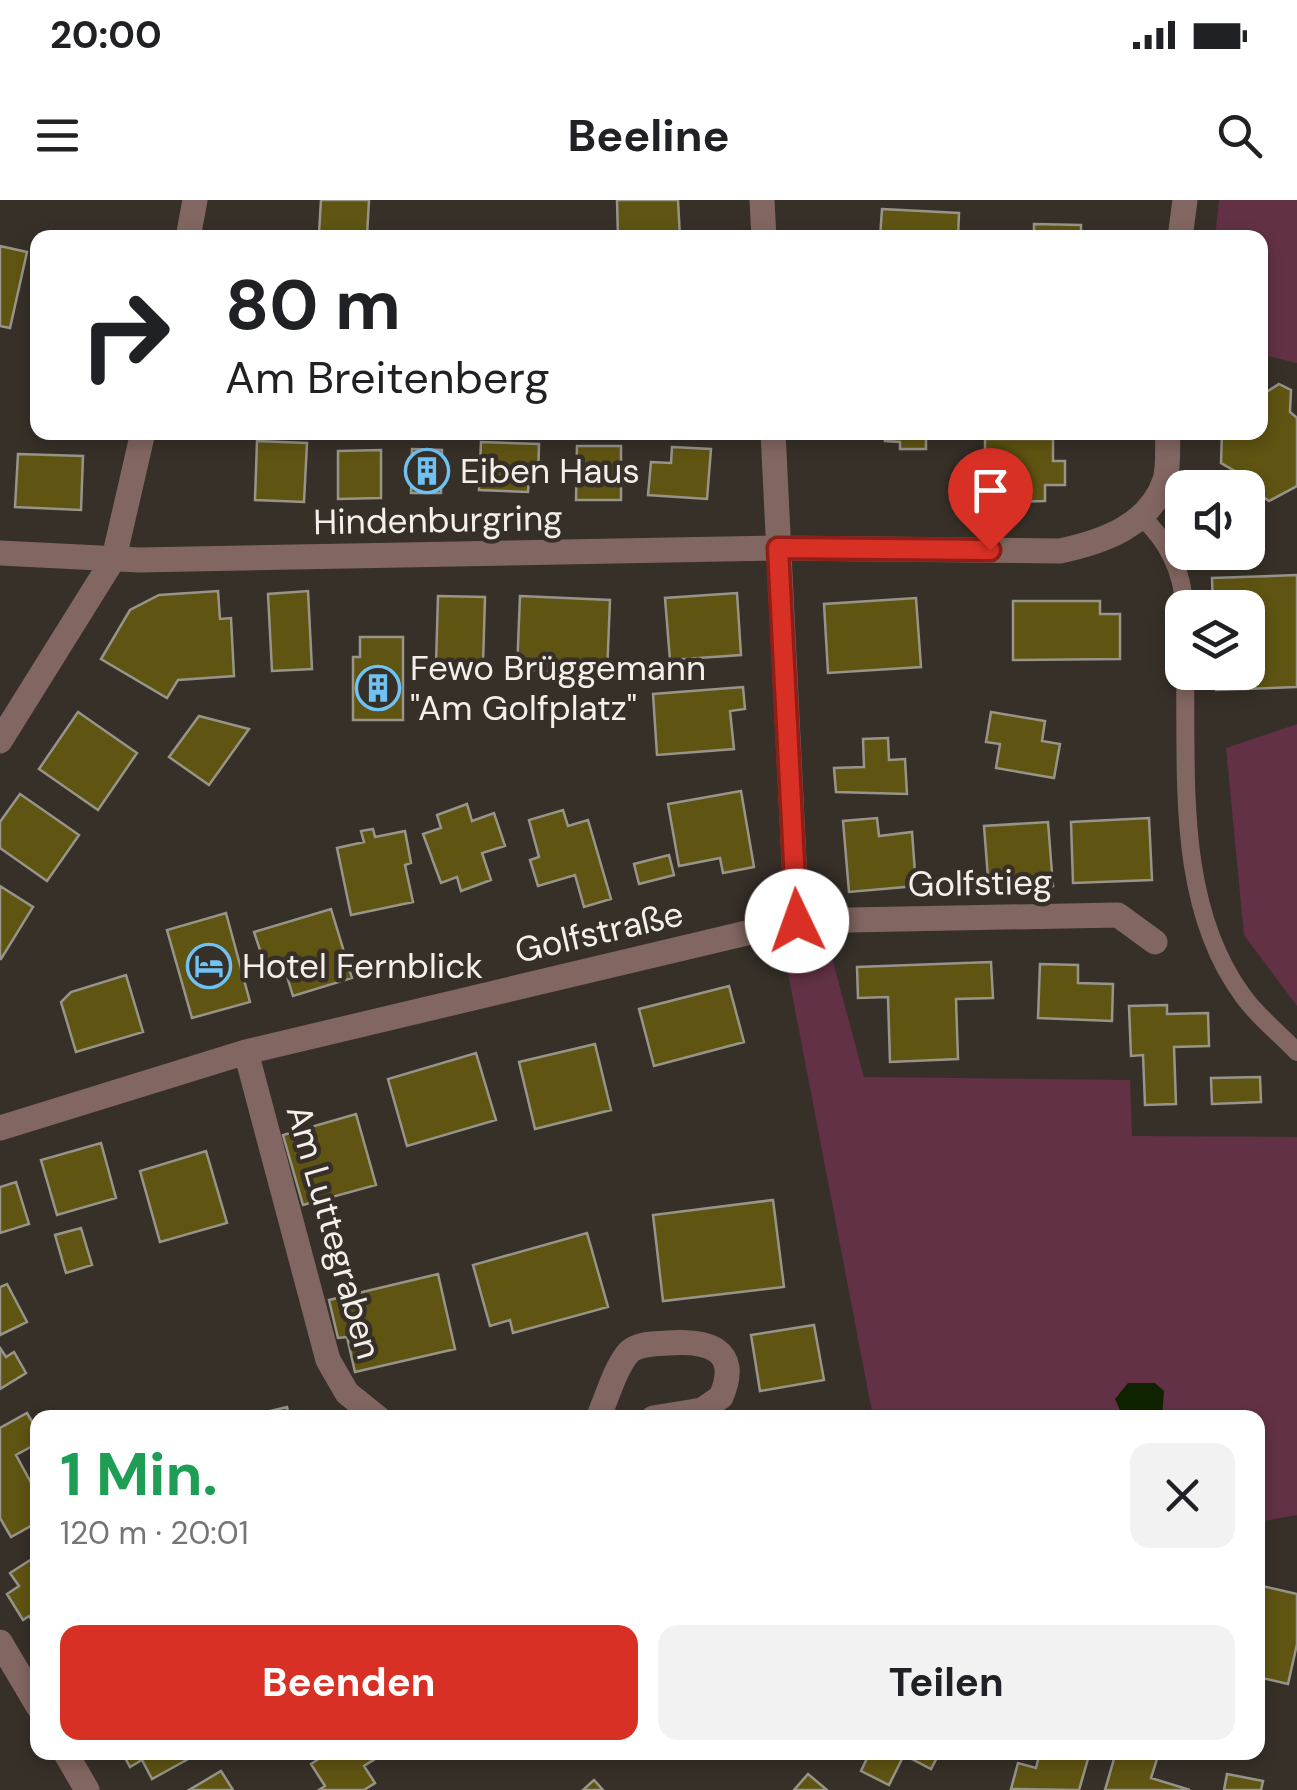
<!DOCTYPE html>
<html lang="de">
<head>
<meta charset="utf-8">
<style>
  body { margin:0; font-family:"DM Sans",sans-serif; background:#f2f2f2; color:#202124; height:100vh; display:flex; flex-direction:column; font-size:38px; white-space:nowrap }
  * { box-sizing:border-box; margin:0 }
  p { font-size:32px; color:#757577 }
  .icon { flex:none; width:55px; height:55px; fill:none; stroke:currentColor; stroke-width:2; stroke-linecap:round; stroke-linejoin:round }
  .map { position:relative; flex:1; overflow:hidden }
  .drawer { position:absolute; left:30px; top:1210px; width:1235px; height:350px; display:flex; flex-direction:column; background:#fff; border-radius:20px; box-shadow:0 5px 15px #0003 }
  .drawer>* { flex:none }
  .hud { position:absolute; left:30px; top:30px; width:1238px; height:210px; border-radius:20px; box-shadow:0 5px 15px #0003; background:#fff; color:#202124; overflow:hidden }
  .buttons { position:absolute; left:1165px; top:270px; display:grid; gap:20px }
  .buttons a { display:grid; place-items:center; width:100px; height:100px; border-radius:20px; background:#fff; box-shadow:0 5px 15px #0003; font-size:50px }
  .pin { position:absolute; display:grid; place-items:center; width:85px; height:85px; color:#fff; margin:-102px -42px; border-radius:50% 50% 50% 0; rotate:-45deg; box-shadow:0 0 10px #0007 }
  .pin .icon { rotate:45deg }
  .me { position:absolute; width:110px; margin:-55px; rotate:357deg; stroke-linejoin:round; filter:drop-shadow(0 0 8px #0008) }
  .turn { display:flex; align-items:center; gap:35px; height:210px; padding:0 30px; font-size:45px }
  .turn .icon { width:130px; height:130px; stroke-width:2.5 }
  .turn b { display:block; font-size:70px; line-height:85px }
  .round { display:grid; place-items:center; flex:none; width:105px; height:105px; border-radius:20px; background:#f2f2f2 }
  .head { display:flex; align-items:center; justify-content:space-between; height:170px; padding:0 30px }
  h1 { font-size:60px; font-weight:700; line-height:75px; color:#1e9e55 }
  .primary-button { display:flex; gap:20px; margin-top:auto; padding:20px 30px }
  .primary-button a { flex:1; height:115px; border-radius:20px; background:#d93025; color:#fff; font-size:40px; font-weight:700; line-height:115px; text-align:center }
  .primary-button a+a { background:#f2f2f2; color:#202124 }
  .status { display:flex; justify-content:space-between; align-items:center; height:70px; padding:0 50px; background:#fff; direction:ltr }
  .status svg { height:28px; fill:currentColor }
  header { display:flex; justify-content:space-between; align-items:center; height:130px; padding:0 30px; background:#fff; font-size:45px; font-weight:700 }
  .map>svg:first-child { display:block }
</style>
</head>
<body>
<div class="status"><b>20:00</b><svg viewBox="0 0 49 12"><path d="M0 12V9h3v3zM5 12V6h3v6zM10 12V3h3v9zM15 12V0h3v12zM26 1h20v11H26zM47 4h2v5h-2z"/></svg></div>
<header><svg class="icon" aria-label="menu" viewBox="0 0 24 24"><path d="M4 6h16M4 12h16M4 18h16"/></svg>Beeline<svg class="icon" aria-label="search" viewBox="0 0 24 24"><circle cx="10" cy="10" r="6"/><path d="M15 15l6 6"/></svg></header>
<div class="map">
<svg width="1297" height="1590" viewBox="0 0 1297 1590">
  <rect width="100%" height="100%" fill="#373029"/>
  <path fill="#623145" d="M1219 0H1297V163L1260 154V38L1215 37Z
    M1297 524V806L1244 735 1226 548Z
    M829 747 864 877 1130 880 1132 936 1297 937V1315L1258 1322V1218L873 1217 785 757Z"/>
  <path fill="#0f2300" d="M1128 1183H1155L1164 1191 1162 1217H1123L1115 1199Z"/>
  <path fill="#5f5412" stroke="#97958a" stroke-width="2.5" d="M321 0H369L367 36 319 33Z
    M617 0H678L680 38H618Z
    M882 9 959 13 958 38H880Z
    M1034 24 1081 25V38H1034Z
    M0 46 27 52 10 128 0 126Z
    M1279 184 1291 190 1290 212 1297 218V286L1269 301 1259 294V285L1221 263 1222 232H1260V196Z
    M885 232H926V249H900V242L885 241Z
    M985 239H1053V261H1065V285H1045V301L1009 302V275H985Z
    M257 241 307 243 304 302 255 300Z
    M481 242 539 244 538 279 529 278 528 292 479 290Z
    M577 246H621V300H576Z
    M672 247 711 249 707 299 648 295 651 262 671 263Z
    M412 249 442 250 441 293H411Z
    M381 250V298L338 299V251Z
    M18 254 83 256 81 310 15 307Z
    M1297 375V487L1216 490 1215 472H1248V408H1213L1212 378Z
    M218 391 220 419 231 418 234 476 178 480 167 498 101 459 130 410 159 395Z
    M308 391 312 469 272 471 268 394Z
    M737 393 741 455 670 460 665 398Z
    M438 396 485 397 483 465 436 464Z
    M520 396 610 400 607 474 517 470Z
    M916 398 921 467 828 473 824 404Z
    M1013 401H1100V414H1120V459L1013 460Z
    M360 437H403V520H353V457H360Z
    M743 487 745 509 730 511 734 549 657 555 653 494Z
    M78 512 137 553 98 610 39 569Z
    M991 512 1045 521 1042 541 1060 544 1054 578 996 568 1000 544 986 542Z
    M199 516 249 529 209 585 169 557Z
    M888 538 889 560 905 559 907 594 836 592 834 568 864 567 863 539Z
    M741 591 754 667 723 673 720 658 679 666 668 604Z
    M20 594 79 635 47 681 0 648V622Z
    M467 604 472 621 494 613 505 646 482 653 491 680 461 691 457 677 441 683 423 634 441 628 437 615Z
    M563 610 568 626 588 620 611 699 584 707 575 675 538 686 530 660 539 657 529 620Z
    M877 618 879 636 912 632 916 686 849 692 843 621Z
    M1149 618 1152 680 1073 683 1071 622Z
    M1048 622 1053 686 989 691 984 626Z
    M373 629 375 637 405 631 411 663 405 665 413 702 351 715 337 648 364 642 361 631Z
    M669 655 674 675 639 684 634 664Z
    M0 686 33 707 1 759H0Z
    M331 709 352 778 293 796 282 760 265 765 254 732Z
    M226 713 250 802 192 818 167 730Z
    M991 762 993 798 956 799 958 859 890 862 888 797 858 798 857 767Z
    M1040 764 1078 765V783L1113 784 1112 821 1038 818Z
    M126 775 143 832 76 852 61 802 71 792Z
    M729 786 744 842 654 866 639 809Z
    M1167 805V814L1208 813 1209 846 1174 847 1176 904 1145 905 1143 855 1131 856 1129 806Z
    M595 844 611 910 535 929 519 862Z
    M476 853 496 920 407 946 388 879Z
    M1260 877 1261 902 1212 904 1211 878Z
    M356 914 376 985 303 1005 283 935Z
    M101 943 116 998 57 1015 41 960Z
    M206 951 227 1023 160 1042 140 971Z
    M16 982 29 1024 0 1033V987Z
    M773 1000 784 1087 663 1101 653 1015Z
    M81 1028 92 1065 66 1073 55 1035Z
    M587 1033 608 1107 513 1133 510 1120 490 1126 473 1065Z
    M438 1074 455 1149 355 1172 347 1137 338 1138 329 1100Z
    M7 1084 27 1122 0 1135V1087Z
    M814 1125 824 1180 760 1191 751 1135Z
    M0 1148 6 1157 14 1152 26 1173 0 1189Z
    M287 1207 290 1218H241Z
    M27 1213 38 1232V1243L16 1255 34 1288 38 1286V1322L11 1337 0 1318V1228Z
    M38 1355V1429L29 1416 23 1420 7 1394 19 1386 10 1373Z
    M1258 1385 1297 1394V1444L1288 1484 1258 1477Z
    M122 1552H201L152 1579 142 1560 130 1567Z
    M329 1552H371L375 1559 364 1566 375 1583 364 1590H319L325 1586 311 1564Z
    M870 1552H940L931 1569 904 1555 889 1585 861 1571Z
    M1040 1552H1090L1079 1590 1011 1589 1018 1563 1036 1568Z
    M1116 1552 1157 1559 1151 1578 1190 1590H1105Z
    M221 1571 233 1590H189Z
    M808 1574 827 1590H794Z
    M1227 1574 1263 1581 1261 1590H1224Z
    M594 1580 603 1590H583Z"/>
  <g fill="none" stroke-linecap="round" stroke-linejoin="round">
    <path stroke="#826661" stroke-width="18" d="M1142 318C1167 339 1184 374 1184 408
      M1185 472C1187 579 1176 705 1243 796 1258 817 1280 834 1297 852"/>
    <path stroke="#826661" stroke-width="25" d="M762 0 764 38
      M188 38 195 0
      M1180 38 1185 0
      M0 353 139 360 778 348 1060 351C1102 342 1150 326 1165 280 1169 266 1167 247 1168 232
      M0 541 114 358 143 232
      M797 721 1118 715 1155 742
      M246 852 328 1160 347 1193 378 1218
      M0 928 246 852 797 721 773 232
      M598 1218C607 1198 615 1168 629 1152 638 1143 655 1144 667 1143 706 1140 742 1148 721 1197L702 1210 653 1218
      M0 1442 38 1506
      M65 1552 87 1590"/>
  </g>
  <g fill="none" stroke-linecap="round" stroke-linejoin="round">
    <defs>
      <path id="route" d="M797 721 778 348 990 350"/>
    </defs>
    <use href="#route" stroke="#8d1f18" stroke-width="25"/>
    <use href="#route" stroke="#d93025" stroke-width="18"/>
  </g>
  <defs>
    <symbol id="building-ring" viewBox="-11 -11 22 22"><circle r="9.5" fill="#373029" stroke="#6fc2f4" stroke-width="1.5"/><path d="M-4-6H4V6H1V3H-1V6H-4ZM-2.5-4.3h1.7v1.8h-1.7ZM.8-4.3h1.7v1.8H.8ZM-2.5-1h1.7V.8h-1.7ZM.8-1h1.7V.8H.8Z" fill="#6fc2f4"/></symbol>
    <symbol id="hotel-ring" viewBox="-11 -11 22 22"><circle r="9.5" fill="#373029" stroke="#6fc2f4" stroke-width="1.5"/><path d="M-6-4.5h1.5V1H6V5H4.5V3h-9V5H-6ZM-4 0a1.8 1.8 0 1 1 3.6 0ZM.5 0V-2.5h3Q6-2.5 6 0Z" fill="#6fc2f4"/></symbol>
  </defs>
  <g fill-rule="evenodd">
    <use href="#building-ring" x="402" y="246" width="50" height="50"/>
    <use href="#building-ring" x="353" y="463" width="50" height="50"/>
    <use href="#hotel-ring" x="184" y="741" width="50" height="50"/>
  </g>
  <g text-anchor="middle" dominant-baseline="central" stroke-width="9" stroke-linejoin="round" paint-order="stroke">
    <g font-size="35" fill="#f4efeb" stroke="#373029" text-anchor="start">
      <text x="460" y="271">Eiben Haus</text>
      <text x="410" y="468">Fewo Brüggemann<tspan x="410" dy="40">"Am Golfplatz"</tspan></text>
      <text x="242" y="766">Hotel Fernblick</text>
    </g>
    <g font-size="35" fill="#f4efeb" stroke="#373029">
      <text transform="translate(438 320) rotate(-1)">Hindenburgring</text>
      <text transform="translate(980 683) rotate(-1)">Golfstieg</text>
      <text transform="translate(599 732) rotate(-13)">Golfstraße</text>
      <text transform="translate(334 1032) rotate(74)">Am Luttegraben</text>
    </g>
  </g>
</svg>
<div class="buttons">
<a><svg class="icon" aria-label="sound" viewBox="0 0 24 24"><path d="M4 9h4l5-4v14l-5-4H4zM17 9q2 3 0 6"/></svg></a>
<a><svg class="icon" aria-label="layers" viewBox="0 0 24 24"><path d="M12 4l9 5-9 5-9-5zM3 14l9 5 9-5"/></svg></a>
</div>
<div class="pin" style="left:990px;top:350px;background:#d93025"><svg class="icon" aria-label="arrive" viewBox="0 0 24 24"><path d="M6 21V4h12l-3 4 3 4H6"/></svg></div>
<svg class="me" style="left:797px;top:721px" viewBox="-20 -20 40 40"><circle r="19" fill="#fff"/><path d="M0-13L10 11 0 6-10 11z" fill="#d93025"/></svg>
<div class="hud">
<div class="turn"><svg class="icon" aria-label="right" viewBox="0 0 24 24"><path d="M7 20v-9h11M14 6l5 5-5 5"/></svg><div><b>80 m</b>Am Breitenberg</div></div>
</div>
<section class="drawer">
<div class="head"><div><h1>1 Min.</h1><p>120 m · 20:01</p></div><a class="round"><svg class="icon" aria-label="close" viewBox="0 0 24 24"><path d="M6 6l12 12M18 6L6 18"/></svg></a></div>
<div class="primary-button"><a>Beenden</a><a>Teilen</a></div>
</section>
</div>
</body>
</html>
